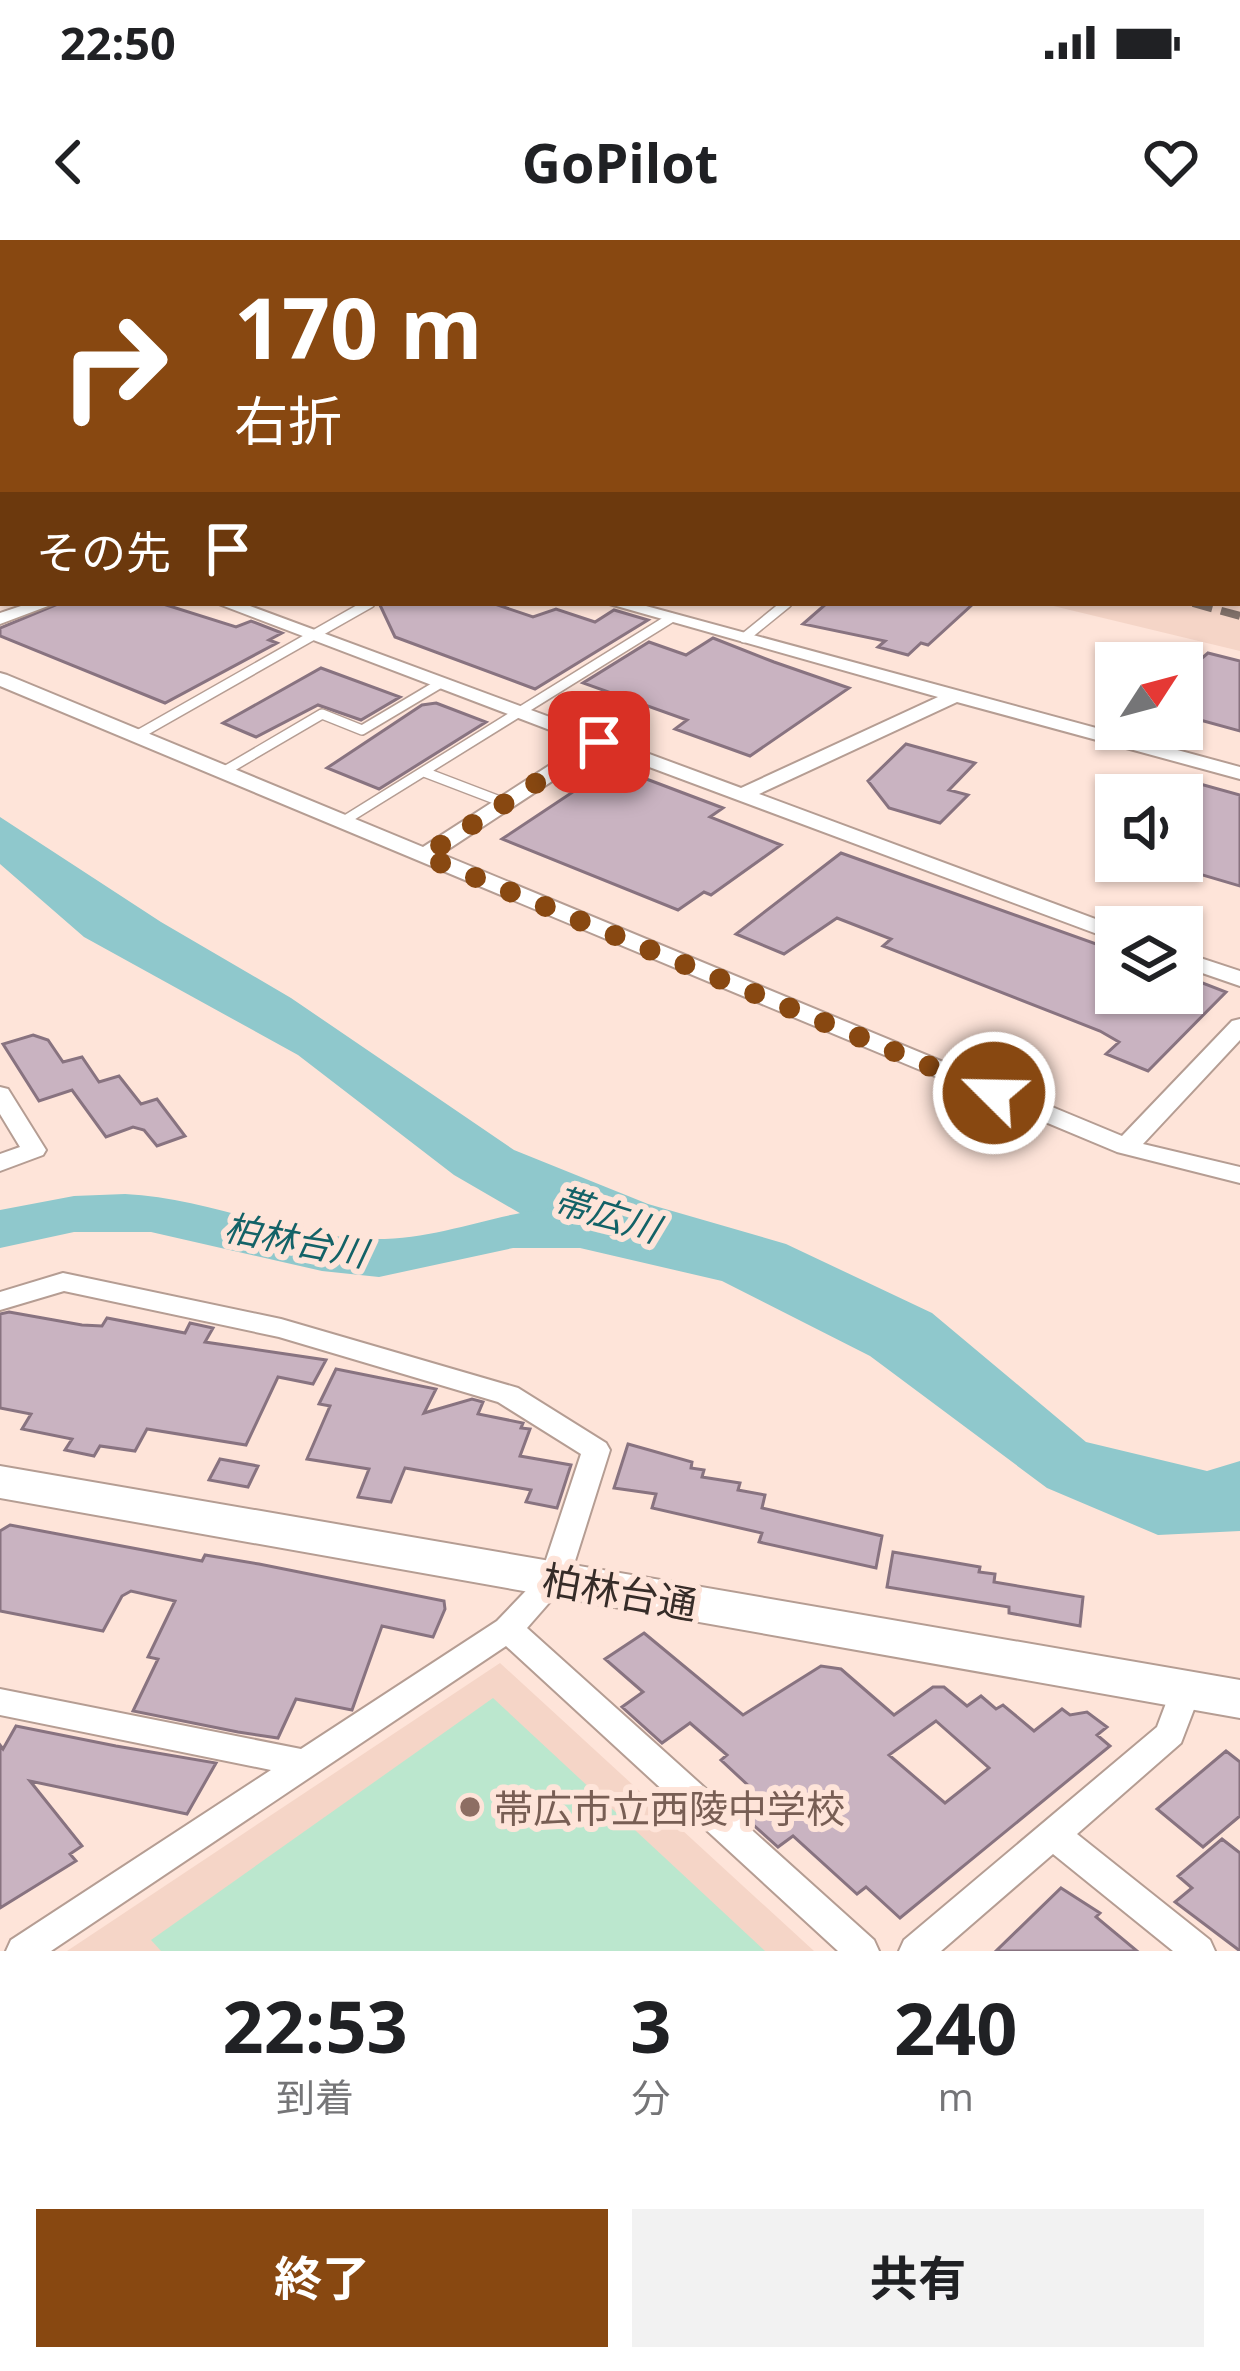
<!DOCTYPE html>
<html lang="ja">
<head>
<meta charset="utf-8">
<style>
  body { margin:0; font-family:"Open Sans","Noto Sans JP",sans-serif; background:#f2f2f2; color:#202124; height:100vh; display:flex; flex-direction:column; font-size:45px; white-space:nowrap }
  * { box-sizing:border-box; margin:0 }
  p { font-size:39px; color:#757577 }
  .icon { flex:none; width:66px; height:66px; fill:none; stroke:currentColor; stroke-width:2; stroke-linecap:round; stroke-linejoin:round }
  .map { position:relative; height:1711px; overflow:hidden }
  .sheet { display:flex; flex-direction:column; background:#fff; flex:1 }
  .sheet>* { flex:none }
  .guide { position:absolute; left:0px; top:0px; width:1242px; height:366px; box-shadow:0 3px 9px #0004; background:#884811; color:#fff; overflow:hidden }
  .needle { width:78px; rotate:54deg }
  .fabs { position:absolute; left:1095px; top:402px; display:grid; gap:24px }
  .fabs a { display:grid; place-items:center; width:108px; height:108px; border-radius:0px; background:#fff; box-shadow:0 3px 9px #0004; font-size:60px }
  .pin { position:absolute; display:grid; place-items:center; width:102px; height:102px; color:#fff; margin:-51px; border-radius:24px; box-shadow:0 6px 18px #0006 }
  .me { position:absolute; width:132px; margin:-66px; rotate:293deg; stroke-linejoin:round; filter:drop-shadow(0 0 9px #0008) }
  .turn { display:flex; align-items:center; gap:42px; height:252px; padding:0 36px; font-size:54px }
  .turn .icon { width:156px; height:156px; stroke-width:2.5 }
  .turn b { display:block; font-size:84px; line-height:102px }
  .then { display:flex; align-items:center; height:114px; padding:0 36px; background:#0003; gap:24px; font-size:45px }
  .eta { display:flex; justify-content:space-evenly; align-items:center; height:204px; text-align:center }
  .eta b { font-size:72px; font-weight:700; line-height:84px }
  .button { display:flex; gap:24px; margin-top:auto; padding:24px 36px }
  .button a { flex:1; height:138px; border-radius:0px; background:#884811; color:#fff; font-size:48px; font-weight:700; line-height:138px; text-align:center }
  .button a+a { background:#f2f2f2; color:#202124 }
  .status { display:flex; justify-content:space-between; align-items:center; height:84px; padding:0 60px; background:#fff; direction:ltr }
  .status svg { height:33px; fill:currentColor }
  header { display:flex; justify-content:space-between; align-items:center; height:156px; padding:0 36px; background:#fff; font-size:54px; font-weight:700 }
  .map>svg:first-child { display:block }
</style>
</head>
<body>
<div class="status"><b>22:50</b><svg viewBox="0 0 49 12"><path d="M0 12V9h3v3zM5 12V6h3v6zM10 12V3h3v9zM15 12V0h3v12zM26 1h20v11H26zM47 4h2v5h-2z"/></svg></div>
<header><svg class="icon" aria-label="back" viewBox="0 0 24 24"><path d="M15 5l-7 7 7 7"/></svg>GoPilot<svg class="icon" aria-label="heart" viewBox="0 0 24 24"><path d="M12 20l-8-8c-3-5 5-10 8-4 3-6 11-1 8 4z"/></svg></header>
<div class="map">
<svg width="1240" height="1711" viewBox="0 0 1240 1711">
  <rect width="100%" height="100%" fill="#fee4d9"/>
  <path fill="#f5d5c7" d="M0 0H514L522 3H3V130Z
    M1240 281V411L1041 363H1239Z
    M500 1423 814 1711H67Z"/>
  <path fill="#bbe7ce" d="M493 1458 765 1711H161L151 1700Z"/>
  <path fill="#8fc8cc" d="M0 577 161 682 291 758 514 910 648 964 786 1004 932 1073 1086 1202 1207 1231 1240 1221V1291L1158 1295 1047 1248 870 1116 722 1041 580 1008 454 935 298 815 84 697 0 624Z"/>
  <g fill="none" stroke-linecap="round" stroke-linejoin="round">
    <path fill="#8fc8cc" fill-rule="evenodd" d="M125 954C208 958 285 996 368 999 465 1002 529 947 638 976L647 989 638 1002 618 1008H513L379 1037 322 1031 151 992H74L0 1008V970L74 956Z"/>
  </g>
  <path fill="#c9b3c1" stroke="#887380" stroke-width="3" fill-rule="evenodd" d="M60 363H160L236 387 251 381 282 393 269 400 277 403 165 463 0 396V388Z
    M379 363H492L533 377 556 369 595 382 614 370 648 380 535 449 395 397Z
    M827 363H974L928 405 921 403 908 415 878 407 885 401 803 384Z
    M713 398 774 422 849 448 750 516 675 489 687 480 583 443 649 402 686 415Z
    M1208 413 1240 421V491L1182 475V435Z
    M321 428 400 457 361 480 318 465 256 497 223 483Z
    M436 463 486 482 379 549 327 528 422 465Z
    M906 504 975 523 949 550 968 555 940 583 889 568 868 541Z
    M612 526 723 568 710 577 781 605 711 655 704 652 678 670 502 599Z
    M1182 539 1240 555V646L1182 629Z
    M841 613 1116 711V753H1182V735L1226 752 1148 831 1106 814 1119 802 1100 791 883 706 891 699 837 678 784 714 736 694Z
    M33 795 48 800 63 822 82 817 99 842 119 836 141 864 157 859 185 896 157 906 144 890 133 887 106 897 72 850 39 861 3 804Z
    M9 1072 82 1085 102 1086 107 1078 185 1093 190 1083 213 1088 205 1102 326 1120 313 1144 278 1137 246 1205 147 1189 135 1211 100 1206 94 1216 65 1210 72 1199 22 1189 31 1174 0 1168V1074Z
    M336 1129 436 1149 424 1173 472 1159 483 1162 478 1174 523 1183 521 1188 530 1189 520 1216 571 1225 557 1268 526 1262 531 1250 405 1228 391 1262 358 1257 369 1229 307 1219 330 1166 319 1164Z
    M628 1204 692 1222 691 1228 704 1230 702 1237 740 1243 738 1250 765 1255 762 1268 882 1296 876 1328 759 1302 762 1293 652 1268 656 1254 614 1248Z
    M220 1219 258 1226 248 1247 209 1240Z
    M10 1285 202 1321 205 1315 259 1324 444 1361 445 1369 433 1397 382 1386 352 1470 296 1459 278 1498 238 1492 133 1471 158 1419 148 1417 175 1361 131 1351 122 1356 103 1391 0 1371V1291Z
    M893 1312 980 1327 979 1332 995 1334 994 1342 1083 1357 1080 1386 1009 1373V1367L887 1347Z
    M644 1393 743 1475 821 1426 841 1429 894 1475 933 1447H944L967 1466 981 1456 996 1469 1003 1465 1034 1491 1062 1469 1070 1475 1087 1472 1107 1487 1097 1495 1110 1506 900 1678 866 1647 857 1654 793 1596 778 1607 730 1564 752 1549 721 1520 727 1515 690 1483 662 1503 622 1467 643 1452 605 1419ZM936 1481 989 1528 945 1563 889 1515Z
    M16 1486 116 1506 216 1523 187 1574 30 1541 82 1606 70 1614 76 1621 0 1668V1505L3 1509Z
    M1226 1511 1240 1522V1576L1203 1607 1157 1569Z
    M1222 1599 1240 1613V1711L1175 1662 1192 1648 1178 1636Z
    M1061 1648 1100 1673 1096 1677 1137 1711H996Z"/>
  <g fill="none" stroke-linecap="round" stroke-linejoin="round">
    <defs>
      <path id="lane-far1" d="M1081 0 1091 3
        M1048 3 1057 0
        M1173 3 1181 0"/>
      <path id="lane" d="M744 398 787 363
        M136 496 370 363
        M223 532 322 474 362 490 441 443
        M424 532 505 563
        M342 582 671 378"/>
      <path id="street" d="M1185 0H1206L1209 3H1188Z
        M1239 11H1240V19H1239Z
        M0 246 3 247V258L0 257Z
        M30 363H56L0 384V373Z
        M216 363H242L741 548 938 457 606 363H635L1240 527V539L957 462 759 554 1117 687 1116 701 601 509 441 614 1122 896 1232 781 1240 779V800L1143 904 1240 927V943L1117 912 0 446V433L7 435 423 607 584 503Z
        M1182 712 1240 731V746L1182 726Z
        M0 847 8 849 46 910 43 915 0 931V914L20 907 0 874Z
        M63 1033 281 1079 518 1148 606 1203 610 1210 569 1340 527 1388 874 1700 879 1711H838L506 1406 51 1711H6L11 1700 271 1530 0 1475V1449L301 1509 497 1381 541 1335 581 1214 498 1162 279 1097 64 1051 0 1070V1052Z
        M1185 1439 1196 1442 1201 1451 1181 1503 1077 1594 1210 1700 1215 1711H1173L1053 1614 941 1711H899L904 1700 1157 1487 1174 1442Z"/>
      <path id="secondary" d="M0 1226 1240 1440V1478L0 1258Z"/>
      <path id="highway" d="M790 0H821L823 3H792Z
        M1239 158H1240V176H1239Z"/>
    </defs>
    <use href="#lane-far1" stroke="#b59d93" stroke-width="10"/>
    <use href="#lane" stroke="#b59d93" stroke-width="12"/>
    <use href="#street" stroke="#b59d93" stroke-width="4"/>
    <use href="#secondary" stroke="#b59d93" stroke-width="4"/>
    <use href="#highway" stroke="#4b7529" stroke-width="5"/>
    <use href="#lane-far1" stroke="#fff" stroke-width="8"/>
    <use href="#lane" stroke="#fff" stroke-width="9"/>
    <use href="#street" fill="#fff" fill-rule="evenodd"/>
    <use href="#secondary" fill="#fff" fill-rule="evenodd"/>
    <use href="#highway" fill="#579c29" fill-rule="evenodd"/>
    <path stroke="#82726b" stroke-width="8" stroke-dasharray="20 9" stroke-linecap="butt" d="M1193 363 1240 376"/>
  </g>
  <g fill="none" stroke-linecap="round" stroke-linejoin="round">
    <path stroke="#884811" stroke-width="21" stroke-dasharray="0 37.8" d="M599 502 424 616 994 853"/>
  </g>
  <circle fill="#8d6e63" stroke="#fee4d9" stroke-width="4.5" cx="470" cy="1567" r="12"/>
  <g text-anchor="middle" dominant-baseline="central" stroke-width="12" stroke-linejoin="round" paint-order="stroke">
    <g font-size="36" font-style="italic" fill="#136267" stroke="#fee4d9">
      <text transform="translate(607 974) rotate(17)">帯広川</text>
      <text transform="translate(296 1000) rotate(11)">柏林台川</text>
    </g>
    <g font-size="39" fill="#362c28" stroke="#fee4d9">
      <text transform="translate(620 1351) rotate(10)">柏林台通</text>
    </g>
    <g font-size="39" fill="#785e54" stroke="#fee4d9" text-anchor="start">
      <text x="494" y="1567">帯広市立西陵中学校</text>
    </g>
  </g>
</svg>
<div class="fabs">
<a><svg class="needle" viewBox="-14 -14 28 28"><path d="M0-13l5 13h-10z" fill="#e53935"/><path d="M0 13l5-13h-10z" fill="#757577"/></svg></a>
<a><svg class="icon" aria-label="sound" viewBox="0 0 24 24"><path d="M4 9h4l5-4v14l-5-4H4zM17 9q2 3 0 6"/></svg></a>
<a><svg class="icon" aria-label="layers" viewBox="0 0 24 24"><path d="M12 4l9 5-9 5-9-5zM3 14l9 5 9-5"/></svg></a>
</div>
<div class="pin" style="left:599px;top:502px;background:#d93025"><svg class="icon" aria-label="arrive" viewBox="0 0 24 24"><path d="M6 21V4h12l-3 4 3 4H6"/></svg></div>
<svg class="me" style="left:994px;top:853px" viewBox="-20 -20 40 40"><circle r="17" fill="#884811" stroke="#fff" stroke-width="3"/><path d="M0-11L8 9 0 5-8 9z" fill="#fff"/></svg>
<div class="guide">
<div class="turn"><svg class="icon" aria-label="right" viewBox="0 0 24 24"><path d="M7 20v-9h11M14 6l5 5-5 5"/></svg><div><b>170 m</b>右折</div></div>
<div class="then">その先<svg class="icon" aria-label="arrive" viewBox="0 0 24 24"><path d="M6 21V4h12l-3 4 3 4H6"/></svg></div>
</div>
</div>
<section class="sheet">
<div class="eta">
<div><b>22:53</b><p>到着</p></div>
<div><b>3</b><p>分</p></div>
<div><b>240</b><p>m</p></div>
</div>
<div class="button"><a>終了</a><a>共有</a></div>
</section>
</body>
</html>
